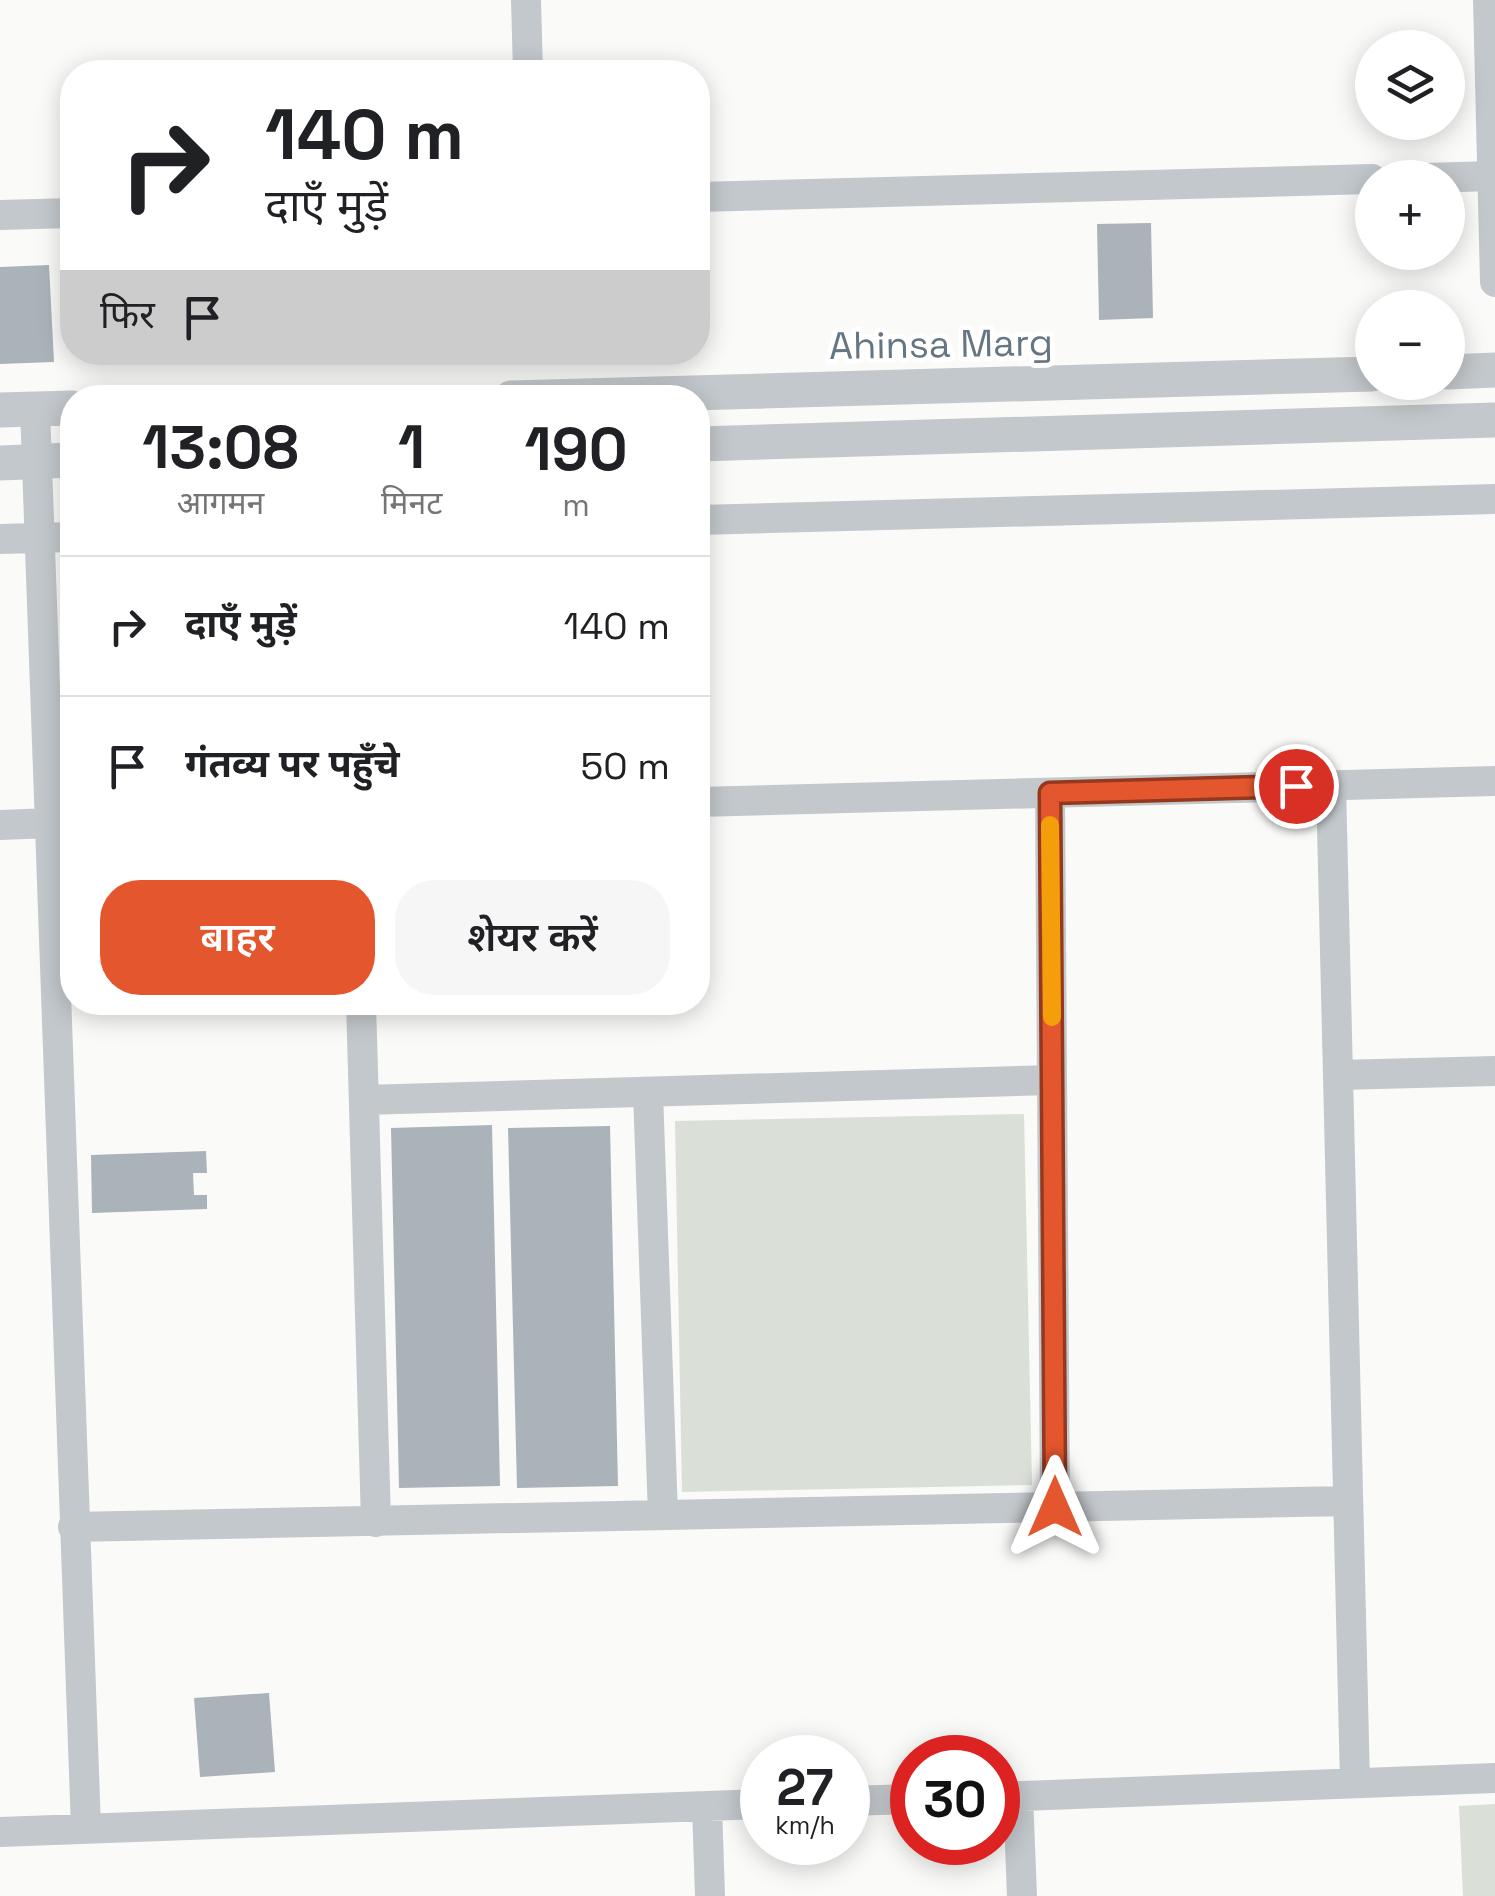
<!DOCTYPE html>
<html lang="hi">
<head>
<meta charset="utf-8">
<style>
  body { margin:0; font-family:"Space Grotesk","Noto Sans Devanagari",sans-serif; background:#f6f6f6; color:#202124; height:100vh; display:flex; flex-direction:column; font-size:38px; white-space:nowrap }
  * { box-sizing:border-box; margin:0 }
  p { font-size:32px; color:#757577 }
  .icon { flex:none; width:55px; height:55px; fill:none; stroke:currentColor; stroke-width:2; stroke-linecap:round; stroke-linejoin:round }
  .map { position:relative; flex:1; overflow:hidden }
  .details { position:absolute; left:60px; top:385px; width:650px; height:630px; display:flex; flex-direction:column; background:#fff; border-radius:40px; box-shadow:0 5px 25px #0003 }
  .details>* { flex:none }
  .banner { position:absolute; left:60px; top:60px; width:650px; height:305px; border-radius:40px; box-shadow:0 5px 25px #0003; background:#fff; color:#202124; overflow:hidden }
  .buttons { position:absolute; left:1355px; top:30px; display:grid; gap:20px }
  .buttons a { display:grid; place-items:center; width:110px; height:110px; border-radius:50%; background:#fff; box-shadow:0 5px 25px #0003; font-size:50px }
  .speed { position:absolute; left:740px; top:1735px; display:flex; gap:20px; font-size:50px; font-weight:700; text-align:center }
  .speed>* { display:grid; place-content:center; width:130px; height:130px; border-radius:50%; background:#fff; box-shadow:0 5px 25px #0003; line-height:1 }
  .speed small { font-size:25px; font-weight:400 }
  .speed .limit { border:15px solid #d22; background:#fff; color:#111 }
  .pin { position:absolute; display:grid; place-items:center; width:85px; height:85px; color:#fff; margin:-42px; border:5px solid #fff; border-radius:50%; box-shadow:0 2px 10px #0007 }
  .me { position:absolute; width:110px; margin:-55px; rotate:0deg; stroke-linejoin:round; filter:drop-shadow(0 0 8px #0008) }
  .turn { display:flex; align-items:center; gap:35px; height:210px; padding:0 40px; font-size:45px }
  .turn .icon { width:130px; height:130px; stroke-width:2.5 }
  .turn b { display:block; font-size:70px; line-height:85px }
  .then { display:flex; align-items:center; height:95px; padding:0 40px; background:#0003; gap:20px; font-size:38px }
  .eta { display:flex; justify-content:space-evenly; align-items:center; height:170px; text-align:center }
  .eta b { font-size:60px; font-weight:600; line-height:70px }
  .button { display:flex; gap:20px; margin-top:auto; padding:20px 40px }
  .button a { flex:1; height:115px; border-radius:40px; background:#e4572e; color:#fff; font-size:40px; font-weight:600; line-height:115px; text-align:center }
  .button a+a { background:#f6f6f6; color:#202124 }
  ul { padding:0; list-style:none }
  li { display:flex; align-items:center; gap:30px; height:140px; padding:0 40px; border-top:2px solid #e0e0e0 }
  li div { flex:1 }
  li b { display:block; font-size:38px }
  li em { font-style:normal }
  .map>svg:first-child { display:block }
</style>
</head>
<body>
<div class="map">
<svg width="1495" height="1896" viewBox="0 0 1495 1896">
  <rect width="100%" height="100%" fill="#fafaf8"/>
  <path fill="#dadfd7" d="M1024 1114 1032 1485 682 1492 675 1121Z
    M1495 1804V1896H1463L1459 1806Z"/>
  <path fill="#aab3b9" d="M1151 223 1153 318 1099 320 1097 224Z
    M49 265 54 362 0 364V267Z
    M492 1125 500 1486 399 1488 391 1128Z
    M610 1126 618 1486 517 1488 508 1128Z
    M206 1151 207 1173H193L194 1195H207V1209L92 1213 91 1155Z
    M269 1693 275 1772 200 1777 194 1698Z"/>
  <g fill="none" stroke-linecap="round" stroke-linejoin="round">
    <path stroke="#c3c8cc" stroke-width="30" d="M526 0 528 72
      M1488 0 1495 282
      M1426 178 1492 176
      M698 197 1372 179
      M0 215 72 213
      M35 409 86 1828
      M698 520 1495 499
      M0 539 72 537
      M1331 785 1355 1783
      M1050 793 1055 1507
      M698 802 1495 781
      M0 825 50 823
      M361 1002 376 1522
      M1338 1075 1495 1071
      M648 1092 663 1515
      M364 1100 1052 1080
      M73 1527 1348 1501
      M1018 1796 1022 1896
      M998 1797 1495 1778
      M848 1801 912 1799
      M707 1806 710 1896
      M0 1832 762 1804"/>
    <path stroke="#c3c8cc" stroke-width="35" d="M1448 372 1495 370
      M511 398 1372 374
      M0 410 72 408
      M698 444 1495 420
      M0 463 72 460"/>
  </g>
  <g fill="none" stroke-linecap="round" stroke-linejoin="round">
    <defs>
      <path id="route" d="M1055 1507 1050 793 1296 786"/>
    </defs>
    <use href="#route" stroke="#94391e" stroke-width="25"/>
    <use href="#route" stroke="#e4572e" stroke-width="18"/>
    <path stroke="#f59e0b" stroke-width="18" d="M1050 825 1052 1017"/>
  </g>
  <g text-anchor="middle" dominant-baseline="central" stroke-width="10" stroke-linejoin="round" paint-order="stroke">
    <g font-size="38" fill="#657683" stroke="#fff">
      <text transform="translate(941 344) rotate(-1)">Ahinsa Marg</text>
    </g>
  </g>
</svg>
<div class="buttons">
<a><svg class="icon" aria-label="layers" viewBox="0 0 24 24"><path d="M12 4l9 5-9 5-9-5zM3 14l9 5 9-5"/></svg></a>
<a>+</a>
<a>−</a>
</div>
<div class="speed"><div>27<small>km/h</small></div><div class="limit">30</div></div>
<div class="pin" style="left:1296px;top:786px;background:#d93025"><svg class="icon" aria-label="arrive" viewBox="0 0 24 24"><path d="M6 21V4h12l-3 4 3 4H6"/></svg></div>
<svg class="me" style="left:1055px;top:1507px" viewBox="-20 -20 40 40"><path d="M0-17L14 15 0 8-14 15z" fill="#e4572e" stroke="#fff" stroke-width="4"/></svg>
<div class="banner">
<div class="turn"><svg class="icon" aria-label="right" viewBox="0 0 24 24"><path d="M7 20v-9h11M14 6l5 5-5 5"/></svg><div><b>140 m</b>दाएँ मुड़ें</div></div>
<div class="then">फिर<svg class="icon" aria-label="arrive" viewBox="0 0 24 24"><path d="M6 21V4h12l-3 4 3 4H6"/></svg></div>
</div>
<section class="details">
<div class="eta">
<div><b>13:08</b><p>आगमन</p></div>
<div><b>1</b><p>मिनट</p></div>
<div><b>190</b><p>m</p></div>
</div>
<ul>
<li><svg class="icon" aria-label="right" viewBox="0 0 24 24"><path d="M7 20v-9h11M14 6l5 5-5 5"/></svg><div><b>दाएँ मुड़ें</b></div><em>140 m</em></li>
<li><svg class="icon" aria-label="arrive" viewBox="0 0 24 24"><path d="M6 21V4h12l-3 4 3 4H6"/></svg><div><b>गंतव्य पर पहुँचे</b></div><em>50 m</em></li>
</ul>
<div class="button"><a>बाहर</a><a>शेयर करें</a></div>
</section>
</div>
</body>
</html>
